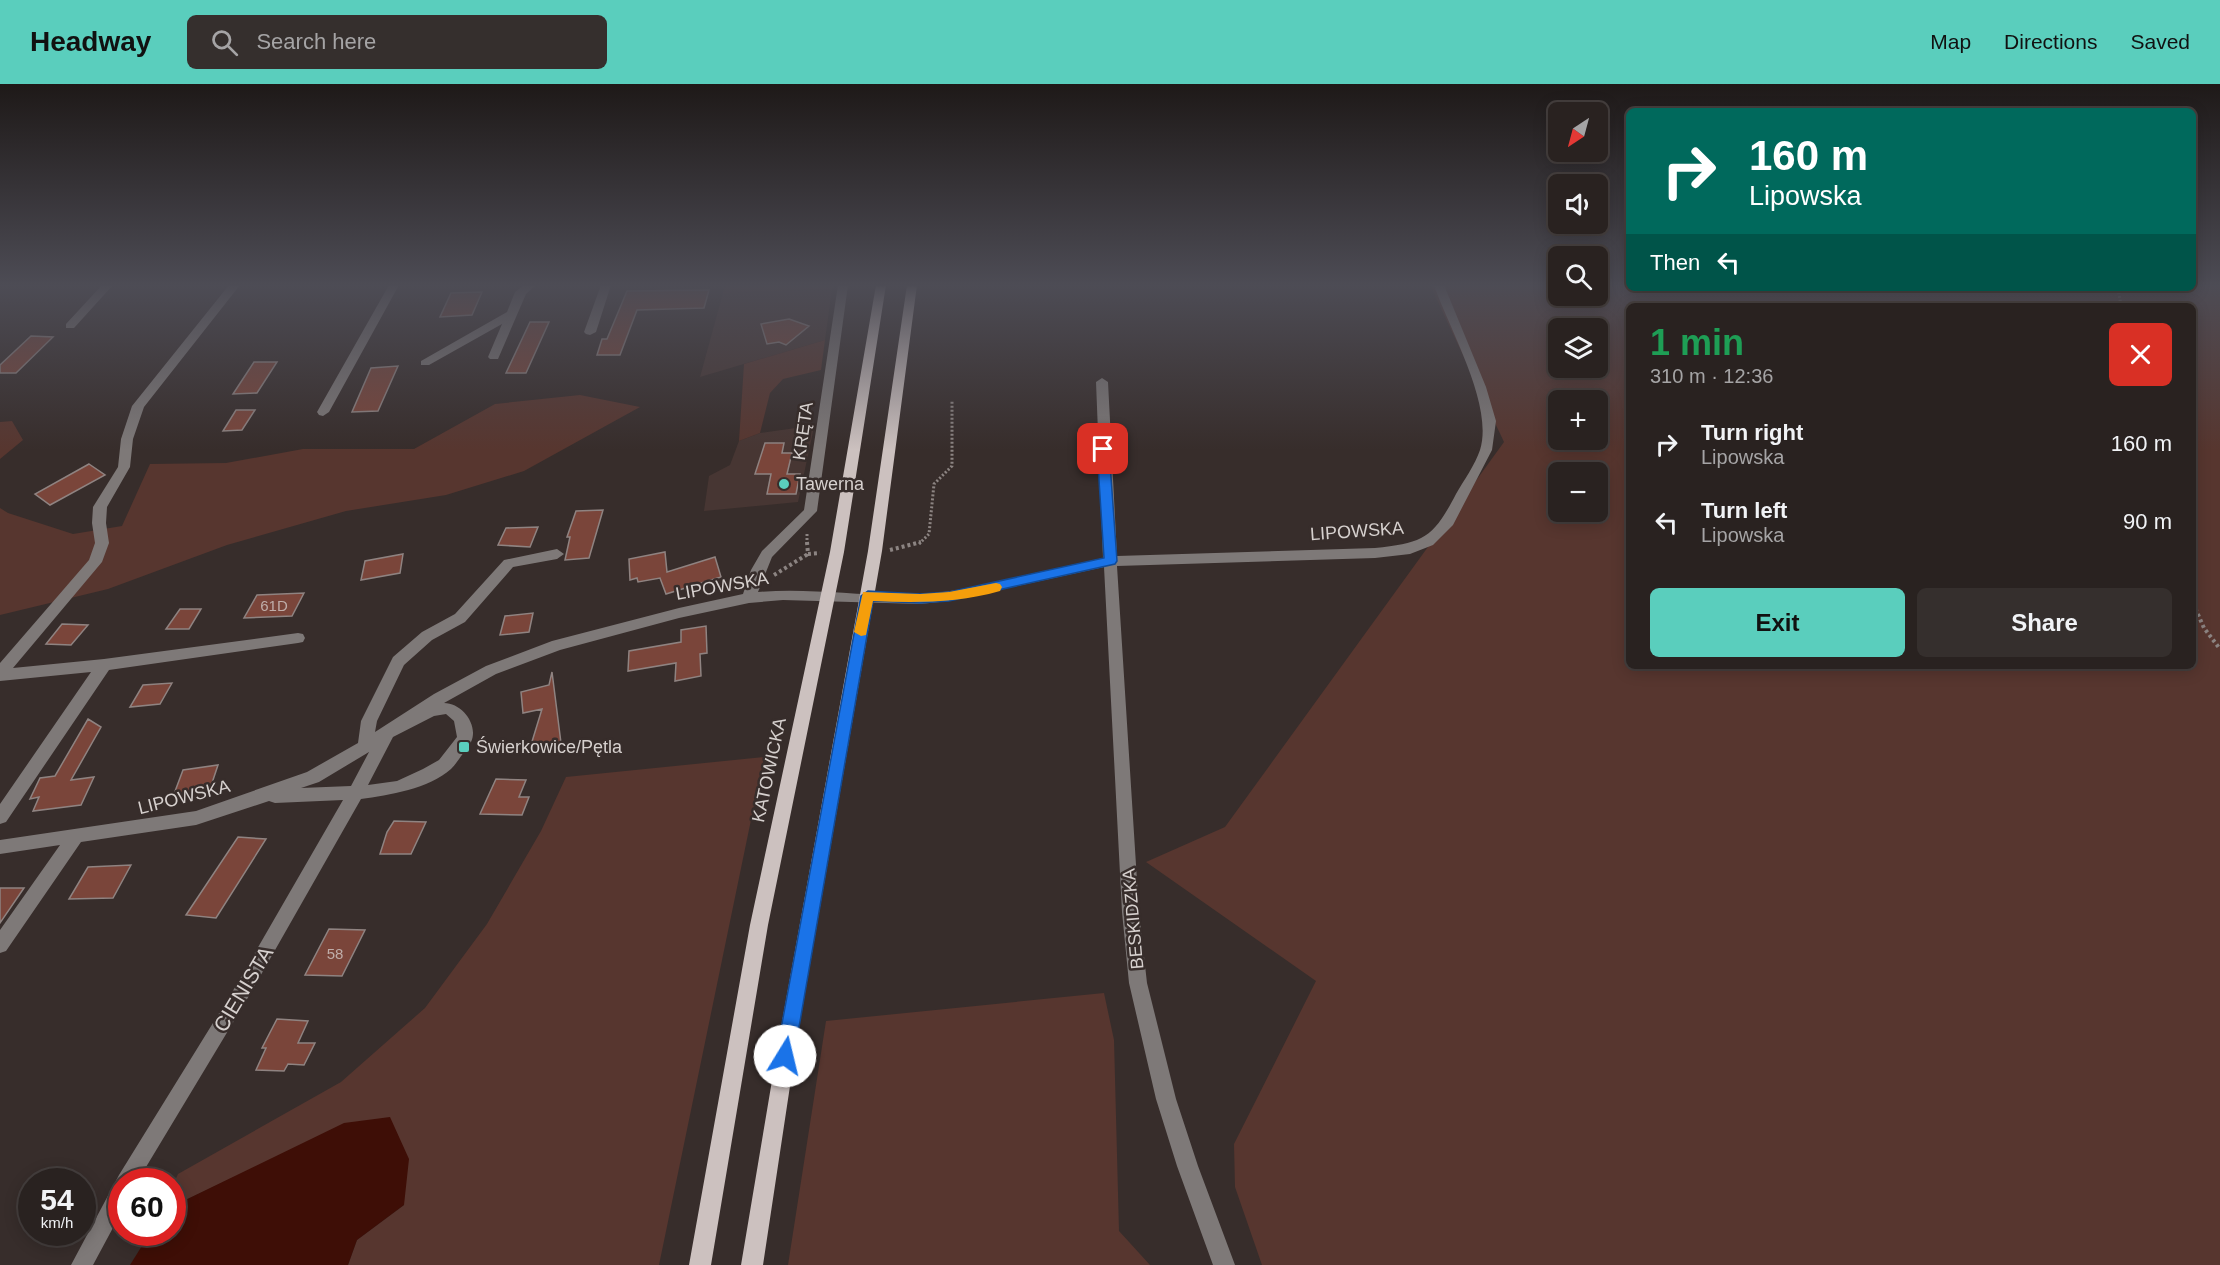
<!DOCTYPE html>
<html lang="en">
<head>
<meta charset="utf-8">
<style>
  body { margin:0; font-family:Helvetica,sans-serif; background:#352f2d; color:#f1f3f6; height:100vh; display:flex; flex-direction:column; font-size:22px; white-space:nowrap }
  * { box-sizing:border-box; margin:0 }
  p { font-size:20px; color:#a5a4a5 }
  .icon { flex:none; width:33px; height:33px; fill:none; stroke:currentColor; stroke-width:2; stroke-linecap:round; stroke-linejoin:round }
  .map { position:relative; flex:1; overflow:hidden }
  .drawer { position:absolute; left:1626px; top:219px; width:570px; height:366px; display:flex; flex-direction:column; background:#292220; border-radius:9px; box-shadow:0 3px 15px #0003,0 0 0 2px #453f3e }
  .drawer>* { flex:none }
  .banner { position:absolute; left:1626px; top:24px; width:570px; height:183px; border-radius:9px; box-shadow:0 3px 15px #0003,0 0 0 2px #453f3e; background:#00695c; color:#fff; overflow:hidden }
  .needle { width:39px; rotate:216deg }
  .tools { position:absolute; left:1548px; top:18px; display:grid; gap:12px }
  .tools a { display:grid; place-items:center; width:60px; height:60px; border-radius:9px; background:#292220; box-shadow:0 3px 15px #0003,0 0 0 2px #453f3e; font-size:30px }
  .speed { position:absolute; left:18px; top:1084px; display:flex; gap:12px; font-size:30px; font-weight:700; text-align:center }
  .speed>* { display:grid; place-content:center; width:78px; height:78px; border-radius:50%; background:#292220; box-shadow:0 3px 15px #0003,0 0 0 2px #453f3e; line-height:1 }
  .speed small { font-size:15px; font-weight:400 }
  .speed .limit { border:9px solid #d22; background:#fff; color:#111 }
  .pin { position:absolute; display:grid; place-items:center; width:51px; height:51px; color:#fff; margin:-26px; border-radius:12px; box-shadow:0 3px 9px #0006 }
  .me { position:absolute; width:66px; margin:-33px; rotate:9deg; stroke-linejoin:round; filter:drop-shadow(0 0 4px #0008) }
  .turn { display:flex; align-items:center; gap:21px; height:126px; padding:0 24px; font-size:27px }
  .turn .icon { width:78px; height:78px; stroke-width:2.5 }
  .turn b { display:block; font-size:42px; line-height:51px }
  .then { display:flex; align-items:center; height:57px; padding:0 24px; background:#0003; gap:12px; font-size:22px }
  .round { display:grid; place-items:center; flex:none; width:63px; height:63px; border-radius:9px; background:#352f2d }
  .headline { display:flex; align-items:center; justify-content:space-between; height:102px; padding:0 24px }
  h1 { font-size:36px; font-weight:600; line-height:45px; color:#1e9e55 }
  .primary-button { display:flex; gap:12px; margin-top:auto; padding:12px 24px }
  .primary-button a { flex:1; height:69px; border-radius:9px; background:#5acebd; color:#111; font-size:24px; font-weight:600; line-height:69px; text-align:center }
  .primary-button a+a { background:#352f2d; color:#f1f3f6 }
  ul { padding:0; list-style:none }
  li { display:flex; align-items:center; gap:18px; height:78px; padding:0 24px }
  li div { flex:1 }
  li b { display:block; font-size:22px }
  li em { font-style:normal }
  header { display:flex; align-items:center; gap:36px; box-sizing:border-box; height:84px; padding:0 30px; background:#5acebd; color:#111 }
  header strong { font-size:28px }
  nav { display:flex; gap:33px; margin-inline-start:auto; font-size:21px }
  .search { width:420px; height:54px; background:#352f2d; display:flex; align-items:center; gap:15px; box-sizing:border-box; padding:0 21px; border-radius:9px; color:#a5a4a5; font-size:22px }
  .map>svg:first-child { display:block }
</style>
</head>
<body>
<header>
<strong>Headway</strong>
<div class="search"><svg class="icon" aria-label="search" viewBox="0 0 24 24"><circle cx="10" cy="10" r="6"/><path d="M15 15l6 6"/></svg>Search here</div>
<nav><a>Map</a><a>Directions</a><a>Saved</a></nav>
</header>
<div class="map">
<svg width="2220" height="1181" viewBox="0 0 2220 1181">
  <rect width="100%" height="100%" fill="#372d2b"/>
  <path fill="#473633" d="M832 205 825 256 700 293 723 209Z
    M803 343H814L798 418 704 427 709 392 730 381 739 357 760 349Z"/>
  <path fill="#57362f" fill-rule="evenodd" d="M725 201H833L832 205 723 209Z
    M1430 201H1558V212H1598V201H1629V204H2193V201H2220V1181H1262L1235 1103 1234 1060 1316 897 1146 778 1225 743 1504 358ZM1629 222H2193V582H1629ZM1558 244H1598V284H1558ZM1558 316H1598V356H1558ZM1558 388H1598V428H1558Z
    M825 256 821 286 783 295 770 309 760 349 739 357 744 280Z
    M580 311 640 323 524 387 446 411 346 427 227 461 108 505 0 531V424L8 429 73 450 122 442 150 380 226 379 303 365H414L495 320Z
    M12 337 23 356 0 375V338Z
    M764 673 659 1181H348L357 1156 404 1121 234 1093 173 1122 172 1103 178 1090 341 998 425 924 487 840 541 747 566 693Z
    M1104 909 1114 956 1119 1147 1150 1181H788L826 937Z"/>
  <path fill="#3e0e06" d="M390 1033 409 1075 404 1121 357 1156 348 1181H130L150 1149H172L173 1122 344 1039Z"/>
  <path fill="#7a453a" stroke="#8f8381" stroke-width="1.5" d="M709 206 704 224 637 226 620 271H597L602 255H607L627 207Z
    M482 208 472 231 440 233 451 209Z
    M789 235 809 242 786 261 779 258 767 260 761 240Z
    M530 238H549L526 289H506Z
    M31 252 53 253 16 289H0V281Z
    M254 278H277L257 309 233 310Z
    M398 282 378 327 352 328 371 284Z
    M236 326H255L242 346 223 347Z
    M765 359H784L782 369H792L787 390H800L796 410H767L771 390H755Z
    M89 380 105 391 50 421 35 410Z
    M603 426 589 474 565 476 570 453H567L576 427Z
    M538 443 530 463 498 461 506 444Z
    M665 468 667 488 715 473 721 493 666 510 660 494 638 498 637 494 630 496 629 475Z
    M403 470 400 489 361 496 365 477Z
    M304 509 292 532 244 534 257 511Z
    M180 525H201L189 545H166Z
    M533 529 529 548 500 551 505 532Z
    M62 540 88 541 71 561 46 560Z
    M706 542 707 569 700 570 701 592 675 597 676 579 628 587 629 567 681 558V546Z
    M552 588 561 659 531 661 542 625 523 629 521 608 549 601Z
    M172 599 160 620 130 623 143 601Z
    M88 635 101 643 71 696 94 693 81 721 33 727 39 713 30 715 40 694 55 692Z
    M218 681 210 705 174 710 183 686Z
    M496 695 526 696 519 713H529L522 731 480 730Z
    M394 737 426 738 411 770H380L387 748Z
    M238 753 266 755 216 834 186 831Z
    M131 781 113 814 69 815 88 783Z
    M0 804H24L0 839Z
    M329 845 365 846 342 892 305 891Z
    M277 935 308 937 298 959H315L304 981 288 980 284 987 256 986 266 964H262Z"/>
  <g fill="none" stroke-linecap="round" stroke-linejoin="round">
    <path stroke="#8c8482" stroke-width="3" stroke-dasharray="2 2" stroke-linecap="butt" d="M2118 204 2121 222
      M807 450V460
      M919 460 929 450 934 400 952 382V316"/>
    <path stroke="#8c8482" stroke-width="4" stroke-dasharray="3 3" stroke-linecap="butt" d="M807 458 808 470 820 469
      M890 466 921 458
      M774 491 808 470
      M2193 519 2204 544 2220 565"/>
    <path fill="#7e7978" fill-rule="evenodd" d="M102 201H113L74 244H66V240Z
      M229 201H240L144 323 133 355 130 383 107 423 106 439 109 459 102 478 13 584 104 575 298 549 303 550 305 554 303 558 298 559 109 586 6 738 0 740V720L91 588 0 597V579L89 476 95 459 92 439 93 423 118 383 121 355 132 322Z
      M389 201H399L329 328 323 332 319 331 317 328Z
      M524 201H536L526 210 498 275H490L488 273 502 240 429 281H421V277L507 228 515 208Z
      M601 201H611L596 248 590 251 586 250 584 248Z
      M838 201H848L817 427 772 473 758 508C813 503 868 514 923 510 983 505 1044 487 1103 474L1096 298 1102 294 1108 298 1117 472 1375 464C1424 459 1433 454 1456 410 1464 396 1475 381 1480 366 1494 321 1449 245 1434 201H1444L1486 303 1496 337 1492 366 1453 441 1433 461 1410 470 1375 474 1117 482 1139 828 1147 899 1176 1015 1198 1082 1235 1181H1213L1177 1082 1156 1015 1129 899 1122 828 1104 483 949 517 920 520 783 516 749 519 679 534 560 566 496 590 444 619C462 619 479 641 471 658 464 667 458 678 451 685 429 705 389 711 361 715L246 917 137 1098H122V1127L93 1181H71L119 1091 234 905 343 716 275 719 269 717 196 741 81 758 6 867 0 869V846L60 761 0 770V756L196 727 307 688 358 659 361 637 393 573 422 548 455 530 504 476 557 465 564 470 557 475 513 483 465 538 432 556 404 581 377 637 375 648 434 610 486 582 552 557 679 524 743 510 751 486 762 467 804 426ZM446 630 454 637 457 653 439 676 423 685 397 697 368 701 393 653 434 632ZM369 668 351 702 301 704 319 698Z"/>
    <path fill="#ccc1bf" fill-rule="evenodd" d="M876 201H886L844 468 768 841 711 1181H689L750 841 830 468Z
      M907 201H917L882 467 798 949 763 1181H741L780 949 868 467Z"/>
  </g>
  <linearGradient id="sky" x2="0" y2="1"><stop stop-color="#1e1918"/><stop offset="0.55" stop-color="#4d4c55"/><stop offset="1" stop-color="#4d4c55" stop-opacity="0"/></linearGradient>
  <rect width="2220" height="366" fill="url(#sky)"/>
  <path fill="#1a73e8" stroke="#114b97" stroke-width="1.5" d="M1103 361 1109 365 1117 477 1115 480 949 517 920 519 873 517 794 972 791 978 785 981 779 978 776 972 861 512 868 507 920 510 949 508 1104 474 1097 365Z"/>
  <path fill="#f59e0b" d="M996 499 1000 500 1002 503 1000 507C958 519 916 519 873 517L866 551 861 552 854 548 863 508 920 510 949 508Z"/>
  <g fill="#5acebd" stroke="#372d2b" stroke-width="2">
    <circle cx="784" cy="400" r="6"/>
    <rect x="458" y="657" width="12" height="12" rx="3"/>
  </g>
  <g text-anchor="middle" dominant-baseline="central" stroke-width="5" stroke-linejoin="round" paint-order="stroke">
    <g font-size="15" fill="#bfada9">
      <text x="274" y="521">61D</text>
      <text x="335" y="869">58</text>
    </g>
    <g font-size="18" fill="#d6d0ce" stroke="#372d2b">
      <text transform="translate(803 347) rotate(-82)">KRĘTA</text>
      <text transform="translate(1357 447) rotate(-4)">LIPOWSKA</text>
      <text transform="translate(722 502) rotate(-10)">LIPOWSKA</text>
      <text transform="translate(769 686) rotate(-78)">KATOWICKA</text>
      <text transform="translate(184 713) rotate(-14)">LIPOWSKA</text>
      <text transform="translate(1133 835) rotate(-95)">BESKIDZKA</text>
    </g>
    <g font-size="18" fill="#d6d0ce" stroke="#372d2b" text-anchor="start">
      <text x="796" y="400">Tawerna</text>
      <text x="476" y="663">Świerkowice/Pętla</text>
    </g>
    <g font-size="21" fill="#d6d0ce" stroke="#372d2b">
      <text transform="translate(243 905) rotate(-59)">CIENISTA</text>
    </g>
  </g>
</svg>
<div class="tools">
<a><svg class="needle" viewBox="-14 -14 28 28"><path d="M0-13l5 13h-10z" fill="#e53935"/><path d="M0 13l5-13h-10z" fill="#a5a4a5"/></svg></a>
<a><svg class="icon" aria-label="sound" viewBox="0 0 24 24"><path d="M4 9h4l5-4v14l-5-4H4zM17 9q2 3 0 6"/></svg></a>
<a><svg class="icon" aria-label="search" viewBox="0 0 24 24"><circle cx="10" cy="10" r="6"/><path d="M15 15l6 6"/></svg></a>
<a><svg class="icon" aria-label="layers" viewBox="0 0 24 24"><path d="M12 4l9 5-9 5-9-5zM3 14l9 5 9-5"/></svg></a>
<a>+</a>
<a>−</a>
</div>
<div class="speed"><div>54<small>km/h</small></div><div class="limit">60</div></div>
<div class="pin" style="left:1103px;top:365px;background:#d93025"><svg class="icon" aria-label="arrive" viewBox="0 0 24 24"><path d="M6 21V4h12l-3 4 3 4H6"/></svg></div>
<svg class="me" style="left:785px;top:972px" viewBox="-20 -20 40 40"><circle r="19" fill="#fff"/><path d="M0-13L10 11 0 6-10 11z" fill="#1a73e8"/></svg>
<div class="banner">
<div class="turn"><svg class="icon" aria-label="right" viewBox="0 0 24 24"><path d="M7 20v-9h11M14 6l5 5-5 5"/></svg><div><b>160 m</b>Lipowska</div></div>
<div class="then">Then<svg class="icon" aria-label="left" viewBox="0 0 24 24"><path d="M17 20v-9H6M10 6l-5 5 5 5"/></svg></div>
</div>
<section class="drawer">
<div class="headline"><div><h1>1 min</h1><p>310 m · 12:36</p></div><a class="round" style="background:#d93025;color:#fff"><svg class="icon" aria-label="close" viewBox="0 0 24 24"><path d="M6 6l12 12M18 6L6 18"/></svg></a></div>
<ul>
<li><svg class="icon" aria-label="right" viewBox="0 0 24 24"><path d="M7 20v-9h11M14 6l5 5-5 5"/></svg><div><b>Turn right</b><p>Lipowska</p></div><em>160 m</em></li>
<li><svg class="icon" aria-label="left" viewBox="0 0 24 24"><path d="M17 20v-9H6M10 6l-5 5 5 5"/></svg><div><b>Turn left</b><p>Lipowska</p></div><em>90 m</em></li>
</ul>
<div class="primary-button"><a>Exit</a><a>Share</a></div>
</section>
</div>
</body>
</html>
